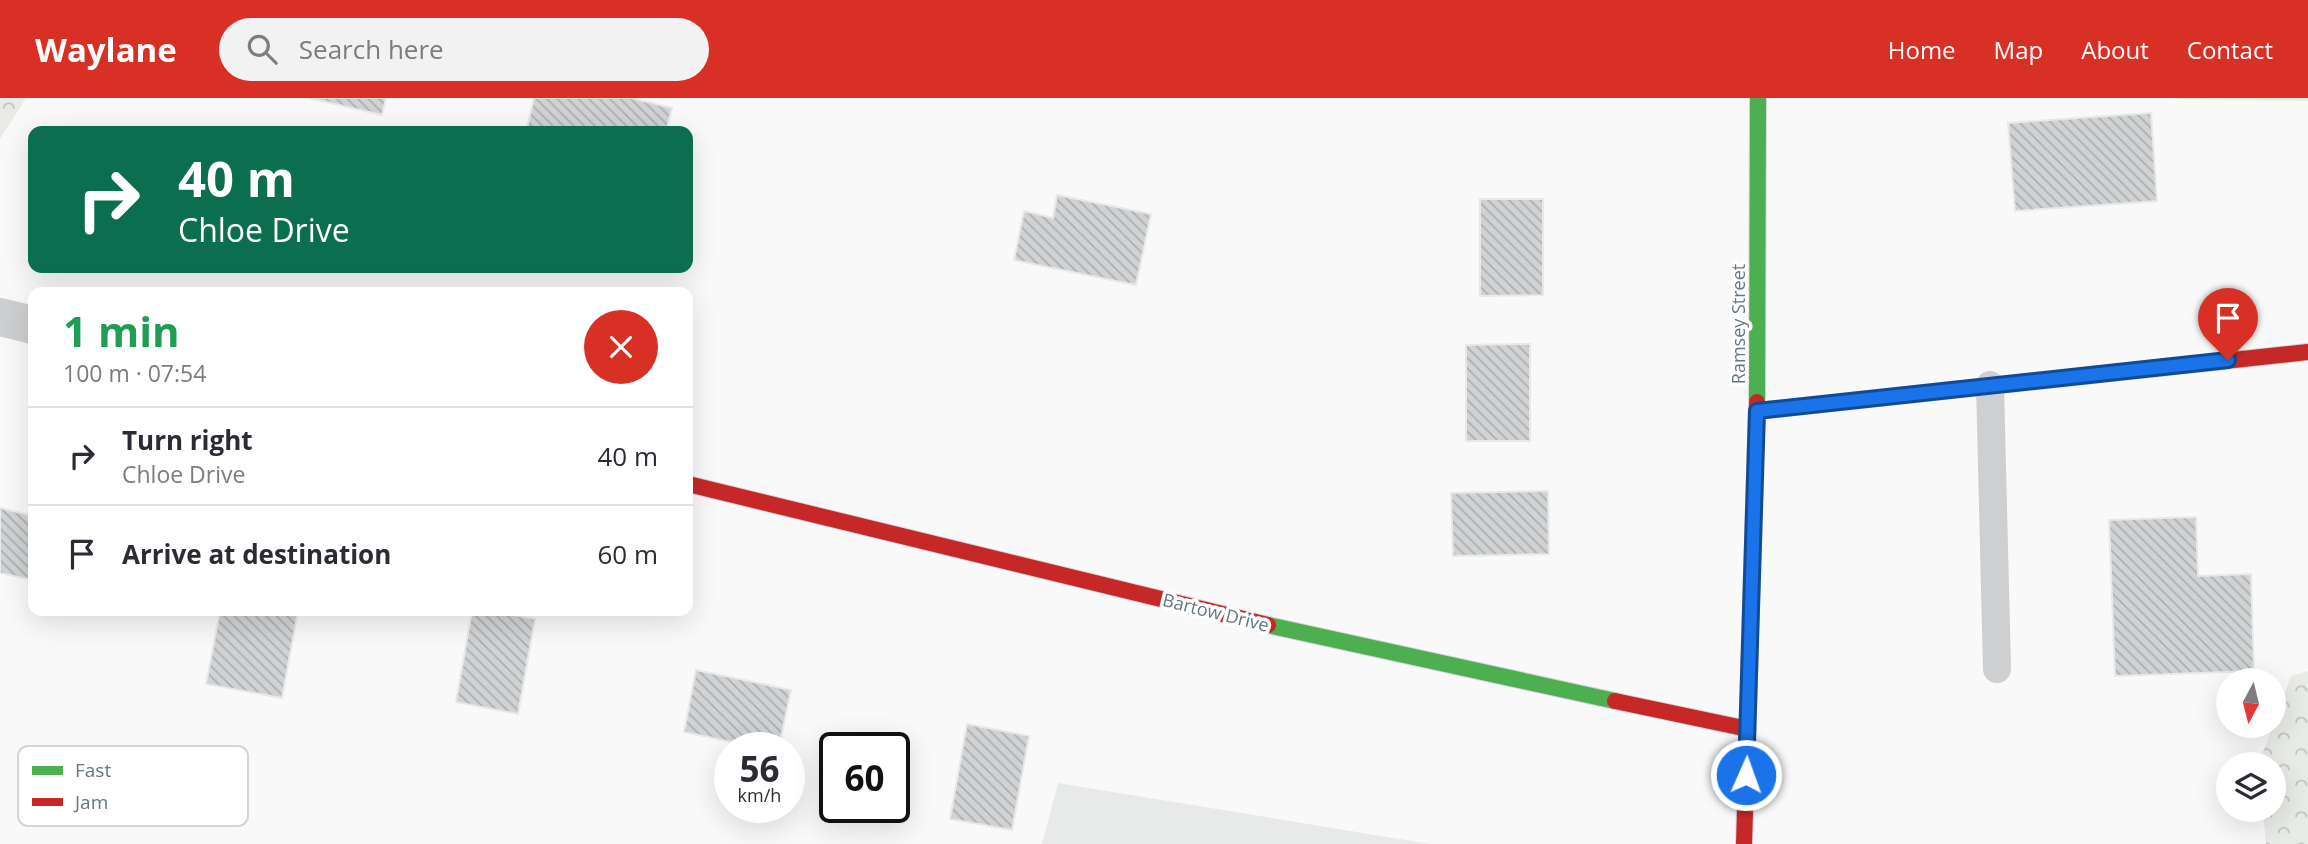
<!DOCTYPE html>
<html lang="en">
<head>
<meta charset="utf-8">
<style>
  body { margin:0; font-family:"Open Sans",sans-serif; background:#f2f2f3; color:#2b2b33; height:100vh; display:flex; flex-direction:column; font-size:26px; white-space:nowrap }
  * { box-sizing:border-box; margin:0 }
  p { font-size:23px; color:#7c7c81 }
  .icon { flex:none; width:38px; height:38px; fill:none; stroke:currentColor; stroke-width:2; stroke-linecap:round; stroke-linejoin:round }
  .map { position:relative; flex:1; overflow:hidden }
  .sheet { position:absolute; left:28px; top:189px; width:665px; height:329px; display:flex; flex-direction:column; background:#fff; border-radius:14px; box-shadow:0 7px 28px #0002 }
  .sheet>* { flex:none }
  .banner { position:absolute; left:28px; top:28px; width:665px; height:147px; border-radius:14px; box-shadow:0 7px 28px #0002; background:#0b6e4f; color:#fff; overflow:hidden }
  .needle { width:46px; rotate:187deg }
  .buttons { position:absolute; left:2216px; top:570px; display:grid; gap:14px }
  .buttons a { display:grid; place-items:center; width:70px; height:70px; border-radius:50%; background:#fff; box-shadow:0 7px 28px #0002; font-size:35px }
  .speed { position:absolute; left:714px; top:634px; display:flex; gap:14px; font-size:35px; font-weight:700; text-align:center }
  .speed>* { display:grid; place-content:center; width:91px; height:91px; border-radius:50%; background:#fff; box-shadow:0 7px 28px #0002; line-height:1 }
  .speed small { font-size:18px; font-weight:400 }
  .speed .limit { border:4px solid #111; border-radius:10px; background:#fff; color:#111 }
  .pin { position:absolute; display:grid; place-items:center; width:60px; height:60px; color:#fff; margin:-72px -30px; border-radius:50% 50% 50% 0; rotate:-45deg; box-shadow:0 0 7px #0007 }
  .pin .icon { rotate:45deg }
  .me { position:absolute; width:77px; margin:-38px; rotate:2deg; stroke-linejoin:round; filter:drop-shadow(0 0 5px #0008) }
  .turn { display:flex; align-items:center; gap:24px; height:147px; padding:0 35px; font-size:32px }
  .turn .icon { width:91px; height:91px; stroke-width:2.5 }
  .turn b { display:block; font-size:49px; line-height:60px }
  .round { display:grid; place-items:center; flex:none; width:74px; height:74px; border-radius:37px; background:#f2f2f3 }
  .headline { display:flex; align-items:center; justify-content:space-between; height:119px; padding:0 35px }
  h1 { font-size:42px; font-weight:700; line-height:52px; color:#1e9e55 }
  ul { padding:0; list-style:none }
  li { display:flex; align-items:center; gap:21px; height:98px; padding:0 35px; border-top:2px solid #e1e1e2 }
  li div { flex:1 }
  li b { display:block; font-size:26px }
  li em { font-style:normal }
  header { display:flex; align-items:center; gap:42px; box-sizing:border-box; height:98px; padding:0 35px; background:#d93025; color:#fff }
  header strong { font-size:33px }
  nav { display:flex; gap:38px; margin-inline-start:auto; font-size:24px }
  .search { width:490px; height:63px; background:#f2f2f3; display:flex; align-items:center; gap:18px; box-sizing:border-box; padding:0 24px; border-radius:38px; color:#7c7c81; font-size:26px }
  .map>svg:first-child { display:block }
</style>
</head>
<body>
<header>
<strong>Waylane</strong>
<div class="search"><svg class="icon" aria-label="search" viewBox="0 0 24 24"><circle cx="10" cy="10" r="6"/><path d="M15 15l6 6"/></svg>Search here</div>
<nav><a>Home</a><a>Map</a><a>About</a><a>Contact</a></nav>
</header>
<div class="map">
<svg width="2308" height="746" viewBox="0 0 2308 746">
  <defs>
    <pattern id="forest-crowns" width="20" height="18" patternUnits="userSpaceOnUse" patternTransform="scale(1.75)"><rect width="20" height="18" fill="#e8ebe6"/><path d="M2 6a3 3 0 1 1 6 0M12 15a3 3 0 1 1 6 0" fill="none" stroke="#c0c3c0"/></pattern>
    <pattern id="building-back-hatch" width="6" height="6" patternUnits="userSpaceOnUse" patternTransform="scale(1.75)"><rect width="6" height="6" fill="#d0d2d3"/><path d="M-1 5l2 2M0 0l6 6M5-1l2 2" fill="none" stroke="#acafb1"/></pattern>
  </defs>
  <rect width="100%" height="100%" fill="#f9f9f9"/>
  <path fill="#e8e9e9" d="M1058 685 1430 746H1042Z"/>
  <path fill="url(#forest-crowns)" d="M0 0H26L0 41Z
    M2168 0H2308V3L2177 1Z
    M2308 573V746H2266L2263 712H2273V667L2259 665 2291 578Z"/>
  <path fill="url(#building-back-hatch)" stroke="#e8e8e8" stroke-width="2" d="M309 0H386L382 17Z
    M534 0H631L672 10 666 33H526Z
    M2151 15 2157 103 2015 113 2008 25Z
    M1057 97 1151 116 1136 187 1014 162 1024 113 1053 120Z
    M1480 101H1543V197L1480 198Z
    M1530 246V343H1466V247Z
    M1548 393 1549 456 1453 458 1451 395Z
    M0 410 33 418V482L0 475Z
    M2196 419 2198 478 2251 476 2254 573 2115 578 2109 422Z
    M220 513H298L282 600 206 586Z
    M472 513H491L535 521 518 616 456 604Z
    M696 572 791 592 779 649H756L684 634Z
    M967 626 1029 638 1012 732 950 721Z"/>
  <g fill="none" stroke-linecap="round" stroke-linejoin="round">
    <defs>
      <path id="fast" d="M1757 304 1758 0
        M1757 313 2047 282
        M1268 527 1615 603"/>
      <path id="jam" d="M2047 282 2308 254
        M688 386 1268 527
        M1615 603 1748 631
        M1744 746 1757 304"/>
    </defs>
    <use href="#fast" stroke="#d5d6d7" stroke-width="18"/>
    <use href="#jam" stroke="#d5d6d7" stroke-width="18"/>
    <path stroke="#cecfd0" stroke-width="28" d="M1990 287 1997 571"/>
    <path stroke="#cecfd0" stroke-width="38" d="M0 219 33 227"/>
    <use href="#fast" stroke="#4caf50" stroke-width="16"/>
    <use href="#jam" stroke="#c62828" stroke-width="16"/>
  </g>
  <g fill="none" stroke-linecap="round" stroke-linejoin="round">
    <defs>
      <path id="route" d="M1746 677 1757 313 2228 262"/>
    </defs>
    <use href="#route" stroke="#114b97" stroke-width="18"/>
    <use href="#route" stroke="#1a73e8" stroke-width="12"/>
  </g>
  <g text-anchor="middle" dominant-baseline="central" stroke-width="7" stroke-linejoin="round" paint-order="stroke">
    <g font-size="18" fill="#657683" stroke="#fff">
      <text transform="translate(1738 226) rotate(-90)">Ramsey Street</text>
      <text transform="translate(1216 514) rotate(14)">Bartow Drive</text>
    </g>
  </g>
  <rect x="18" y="648" width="230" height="80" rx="10" fill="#fff" stroke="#d1d6da" stroke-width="2"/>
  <rect x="32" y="668" width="31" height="9" fill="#4caf50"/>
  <rect x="32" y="700" width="31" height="8" fill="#c62828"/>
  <g font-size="19" fill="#657683">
    <text x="75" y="679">Fast</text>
    <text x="75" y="711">Jam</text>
  </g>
</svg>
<div class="buttons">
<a><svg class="needle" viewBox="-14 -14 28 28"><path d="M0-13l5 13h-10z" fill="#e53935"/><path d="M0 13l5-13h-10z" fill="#7c7c81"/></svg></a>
<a><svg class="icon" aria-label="layers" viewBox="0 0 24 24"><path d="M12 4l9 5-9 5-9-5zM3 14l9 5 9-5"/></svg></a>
</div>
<div class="speed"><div>56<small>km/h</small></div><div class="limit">60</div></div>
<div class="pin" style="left:2228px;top:262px;background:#d93025"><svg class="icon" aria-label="arrive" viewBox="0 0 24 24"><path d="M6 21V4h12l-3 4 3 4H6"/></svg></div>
<svg class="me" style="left:1746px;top:677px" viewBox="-20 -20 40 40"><circle r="17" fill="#1a73e8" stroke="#fff" stroke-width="3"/><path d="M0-11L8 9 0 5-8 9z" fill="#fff"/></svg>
<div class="banner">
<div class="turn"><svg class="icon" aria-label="right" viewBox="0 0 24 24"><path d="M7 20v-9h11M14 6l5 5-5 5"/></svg><div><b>40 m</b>Chloe Drive</div></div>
</div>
<section class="sheet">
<div class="headline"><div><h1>1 min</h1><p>100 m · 07:54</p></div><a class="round" style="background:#d93025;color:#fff"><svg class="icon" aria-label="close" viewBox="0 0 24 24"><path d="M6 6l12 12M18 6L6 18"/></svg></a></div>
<ul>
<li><svg class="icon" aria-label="right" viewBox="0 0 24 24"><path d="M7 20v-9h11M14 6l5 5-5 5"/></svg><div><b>Turn right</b><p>Chloe Drive</p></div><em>40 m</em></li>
<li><svg class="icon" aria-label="arrive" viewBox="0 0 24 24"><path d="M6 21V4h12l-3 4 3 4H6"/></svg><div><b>Arrive at destination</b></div><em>60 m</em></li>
</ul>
</section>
</div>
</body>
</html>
